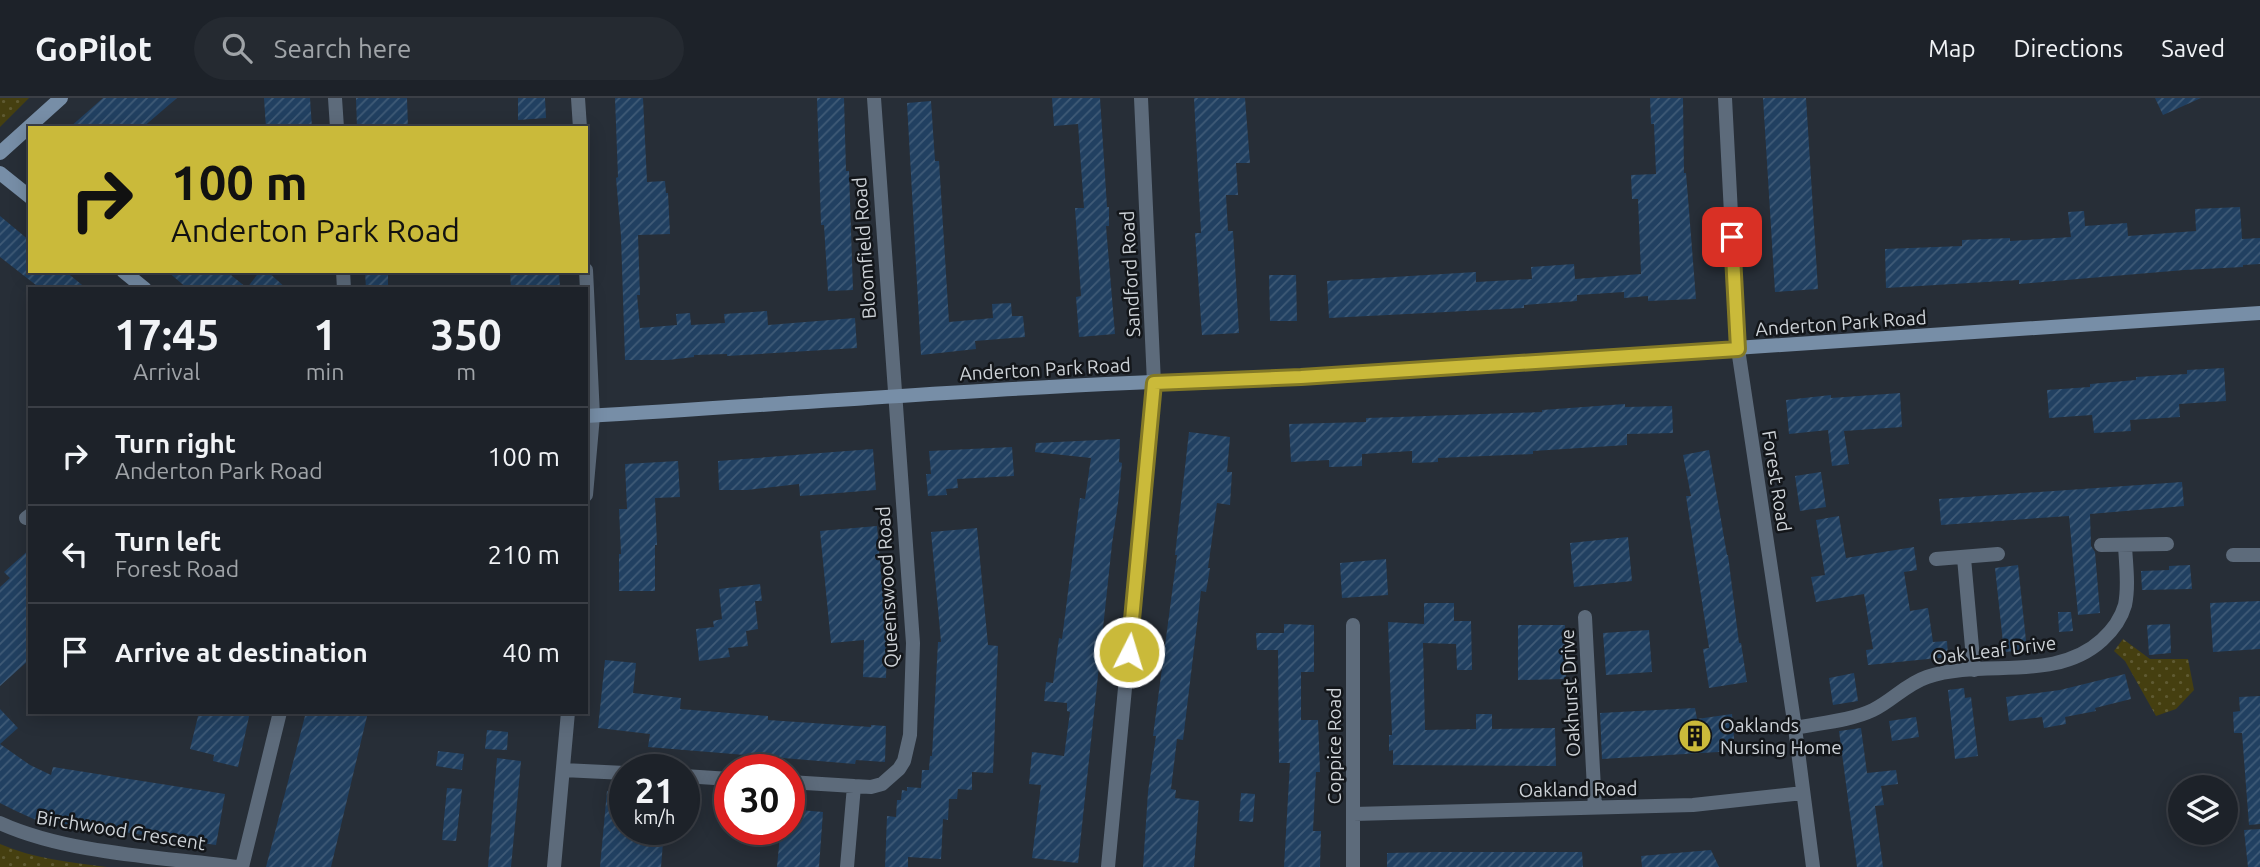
<!DOCTYPE html>
<html lang="en">
<head>
<meta charset="utf-8">
<style>
  body { margin:0; font-family:Ubuntu,sans-serif; background:#252a31; color:#f1f3f6; height:100vh; display:flex; flex-direction:column; font-size:26px; white-space:nowrap }
  * { box-sizing:border-box; margin:0 }
  p { font-size:23px; color:#a0a4a8 }
  .icon { flex:none; width:38px; height:38px; fill:none; stroke:currentColor; stroke-width:2; stroke-linecap:round; stroke-linejoin:round }
  .map { position:relative; flex:1; overflow:hidden }
  .side { position:absolute; left:28px; top:189px; width:560px; height:427px; display:flex; flex-direction:column; background:#1d2229; border-radius:0px; box-shadow:0 4px 18px #0003,0 0 0 2px #3b3f46 }
  .side>* { flex:none }
  .guide { position:absolute; left:28px; top:28px; width:560px; height:147px; border-radius:0px; box-shadow:0 4px 18px #0003,0 0 0 2px #3b3f46; background:#caba3a; color:#111; overflow:hidden }
  .buttons { position:absolute; left:2168px; top:677px; display:grid; gap:14px }
  .buttons a { display:grid; place-items:center; width:70px; height:70px; border-radius:50%; background:#1d2229; box-shadow:0 4px 18px #0003,0 0 0 2px #3b3f46; font-size:35px }
  .speed { position:absolute; left:609px; top:656px; display:flex; gap:14px; font-size:35px; font-weight:700; text-align:center }
  .speed>* { display:grid; place-content:center; width:91px; height:91px; border-radius:50%; background:#1d2229; box-shadow:0 4px 18px #0003,0 0 0 2px #3b3f46; line-height:1 }
  .speed small { font-size:18px; font-weight:400 }
  .speed .limit { border:10px solid #d22; background:#fff; color:#111 }
  .pin { position:absolute; display:grid; place-items:center; width:60px; height:60px; color:#fff; margin:-30px; border-radius:14px; box-shadow:0 4px 10px #0006 }
  .me { position:absolute; width:77px; margin:-38px; rotate:5deg; stroke-linejoin:round; filter:drop-shadow(0 0 5px #0008) }
  .turn { display:flex; align-items:center; gap:24px; height:147px; padding:0 28px; font-size:32px }
  .turn .icon { width:91px; height:91px; stroke-width:2.5 }
  .turn b { display:block; font-size:49px; line-height:60px }
  .eta { display:flex; justify-content:space-evenly; align-items:center; height:119px; text-align:center }
  .eta b { font-size:42px; font-weight:600; line-height:49px }
  ul { padding:0; list-style:none }
  li { display:flex; align-items:center; gap:21px; height:98px; padding:0 28px; border-top:2px solid #3b3f46 }
  li div { flex:1 }
  li b { display:block; font-size:26px }
  li em { font-style:normal }
  header { display:flex; align-items:center; gap:42px; box-sizing:border-box; height:98px; padding:0 35px; background:#1d2229; border-bottom:2px solid #3b3f46 }
  header strong { font-size:33px }
  nav { display:flex; gap:38px; margin-inline-start:auto; font-size:24px }
  .search { width:490px; height:63px; background:#252a31; display:flex; align-items:center; gap:18px; box-sizing:border-box; padding:0 24px; border-radius:38px; color:#a0a4a8; font-size:26px }
  .map>svg:first-child { display:block }
</style>
</head>
<body>
<header>
<strong>GoPilot</strong>
<div class="search"><svg class="icon" aria-label="search" viewBox="0 0 24 24"><circle cx="10" cy="10" r="6"/><path d="M15 15l6 6"/></svg>Search here</div>
<nav><a>Map</a><a>Directions</a><a>Saved</a></nav>
</header>
<div class="map">
<svg width="2260" height="769" viewBox="0 0 2260 769">
  <defs>
    <pattern id="grass-dots" width="8" height="8" patternUnits="userSpaceOnUse" patternTransform="scale(1.75)"><rect width="8" height="8" fill="#453f10"/><path d="M2 2h.1M6 6h.1" fill="none" stroke="#5f5a32" stroke-width="1.8" stroke-linecap="round"/></pattern>
    <pattern id="building-hatch" width="6" height="6" patternUnits="userSpaceOnUse" patternTransform="scale(1.75)"><rect width="6" height="6" fill="#214061"/><path d="M-1 1l2-2M0 6l6-6M5 7l2-2" fill="none" stroke="#405b77"/></pattern>
  </defs>
  <rect width="100%" height="100%" fill="#272e37"/>
  <path fill="url(#grass-dots)" d="M0 0H29L0 29Z
    M2123 541 2150 561H2188L2194 592 2176 611 2156 618 2125 563 2114 553Z
    M0 746C34 761 70 764 107 769H0Z"/>
  <path fill="url(#building-hatch)" d="M103 0H177L142 30H69Z
    M264 0H310L312 30H266Z
    M356 0H407L408 30H357Z
    M518 0H545L546 20 518 22Z
    M615 0H643L647 84 665 83 666 95H668L670 136 638 137 640 197H637L640 230 677 227 676 216 690 215 691 227 725 225 724 216 767 213 768 227 855 220 857 250 727 258V256L694 257V259L668 262H625L621 138 616 80 618 79Z
    M817 0H844L846 73H849L853 192 828 193 824 127H821Z
    M1052 0H1100L1107 109H1109V128H1106L1115 236 1079 239 1076 199 1081 198 1075 110H1084L1078 26 1054 28Z
    M1194 0H1245L1250 65H1236L1238 97H1226L1228 133H1233L1239 235 1202 237 1195 135H1201Z
    M1650 0H1683L1684 75H1686L1696 201 1648 203V198L1624 200V194L1577 197V203L1524 207V210L1329 220 1327 183 1476 174V184L1532 181 1531 169 1574 166 1575 181 1641 176 1638 101H1632L1631 77 1656 76 1654 26H1651Z
    M1763 0H1806L1818 191 1775 194Z
    M2155 0H2201L2163 17Z
    M931 3 935 63H939L949 224 993 220 992 206 1011 205 1012 218H1023L1025 239 975 243 976 251 921 257 907 5Z
    M2240 109 2242 141 2260 140V166L2243 167V169L2184 172 2043 184 2019 186V182L1886 190 1885 151 1962 148V142L2010 140V143L2071 139 2068 114 2084 113 2085 128 2127 125 2128 138 2196 133 2195 111Z
    M0 118 30 143V173H65L87 191H41L0 159Z
    M167 173H226L247 190 260 173H267L287 191H188Z
    M365 173H388V191H366Z
    M510 173H559L560 191H511Z
    M1269 177H1296L1297 223H1270Z
    M2224 270 2226 303 2179 306 2180 319 2130 322 2131 333 2094 335 2092 317 2049 320 2047 292 2090 289V286L2136 282V279L2187 276V272Z
    M1900 295 1902 329 1844 333 1849 366 1832 368 1828 332 1789 336 1786 302 1831 297V300Z
    M1625 306V309L1672 308 1673 335 1627 336V347L1533 353V356L1438 360V364L1412 365V353L1362 356V368L1329 369V362L1291 364 1289 326 1366 324V320L1398 319 1542 314V312Z
    M1189 334 1230 339 1227 374H1232L1230 407 1217 405 1208 470H1210L1206 494 1201 493 1183 642 1177 641 1171 691 1176 692 1175 700 1199 703 1194 769H1143L1148 694 1156 638H1153L1177 457H1175Z
    M1120 341 1119 364 1122 365 1118 405 1112 446 1078 765 1032 760 1041 687 1029 686 1032 654 1064 658 1070 614 1067 613V605L1044 603 1046 584 1053 585 1059 540 1062 541 1080 400 1085 401 1091 360 1035 354 1036 345Z
    M1012 349 1014 378 957 381 958 390 946 391 947 397 928 398 926 376H931L929 353Z
    M873 351 876 392 800 398 799 386 747 392H719L718 363Z
    M1709 352 1727 457H1728L1739 545H1741L1747 584 1709 590 1703 551 1709 550 1686 398H1691L1683 357Z
    M678 363 680 399 655 400 657 447H655V493H619V456H621L619 411H627L625 366Z
    M1821 374 1826 409 1800 413 1795 378Z
    M2182 384 2184 408 2090 416 2091 448 2095 454 2100 515 2078 517 2069 418 1941 427 1939 401Z
    M1839 418 1846 460 1914 449 1917 472 1904 474 1910 513 1928 510 1933 544 1947 543 1948 559 1868 567 1866 552 1873 551 1864 496 1816 504 1811 479 1825 477 1816 422Z
    M877 428 887 545 886 580 863 579 864 542 831 545 820 433Z
    M977 430 988 547 998 548 993 675 972 674V692L958 691 957 701H949L948 722 943 721 941 761 908 759V769H885L887 718 896 719 897 702H901L902 692 907 693V689L921 690 922 672H929L930 658H932L938 544H941L931 434Z
    M1628 439 1632 483 1574 489 1570 445Z
    M30 451V561L0 588V489L10 480 4 474Z
    M1386 461 1388 497 1342 500 1340 465Z
    M2018 467 2027 552 2004 554 1995 470Z
    M2190 467 2192 491 2142 492 2141 473 2169 472V468Z
    M760 486 762 503H755L758 531 746 533 748 548 728 550 730 559 699 563 696 531 714 529 713 523 722 521 719 491Z
    M2260 503V551L2213 554 2210 505Z
    M1424 505H1454V523H1471L1472 572H1457L1456 546 1423 545 1425 632 1476 631V616H1492V631L1555 630 1556 668 1393 667V652L1389 653V637H1392L1388 524 1424 526Z
    M2058 514H2071L2073 533 2059 534Z
    M1284 526 1314 527V574H1301V622H1318L1320 674H1316L1313 733H1321L1320 769H1284L1290 665H1279L1278 552H1257L1256 535H1284Z
    M2170 526 2171 555 2149 557 2147 527Z
    M1518 527H1565L1566 581 1518 582Z
    M1649 532 1652 574 1606 577 1603 535Z
    M605 562 636 565 633 595 681 600 680 611 768 618V622L871 629V627L886 628 885 664 856 662 855 666 648 649 650 636 598 630Z
    M1854 575 1858 603 1833 607 1829 580Z
    M2125 576 2131 601 2095 610 2096 613 2065 619 2066 626 2044 630 2042 619 2009 623 2006 599 2060 592Z
    M1964 590 1965 600 1971 599 1978 658 1955 661 1948 592Z
    M2260 598V726L2249 727 2242 635H2234L2233 614 2240 613 2239 599Z
    M1695 610 1697 621 1732 616 1735 653 1602 661 1600 615Z
    M0 611 18 630 0 646Z
    M199 614H250L238 669 213 663 214 657 190 651Z
    M306 614H368L331 769H266Z
    M1916 619 1919 639 1892 643 1889 623Z
    M1861 630 1867 675 1896 672 1898 686 1881 688 1884 707 1875 708 1883 769H1857L1839 633Z
    M487 632 508 634 507 652 485 651Z
    M0 646 30 667 51 677 53 669 225 696 216 747 36 722 16 713 0 705Z
    M438 653 464 656 462 672 436 668Z
    M497 660 521 663 511 769H488Z
    M447 690 462 691 456 743 442 742Z
    M607 693 625 695V732H664L661 769H600Z
    M1241 695 1255 696 1253 724 1239 723Z
    M789 711 823 714 819 769H777L780 737 789 738Z
    M2260 731V769H2248L2244 732Z
    M1711 752 1719 769H1642L1641 758Z
    M1436 754H1582L1583 769H1387V755Z"/>
  <g fill="none" stroke-linecap="round" stroke-linejoin="round">
    <path stroke="#5d6b7b" stroke-width="14" d="M335 0 337 30
      M578 0 580 30
      M1725 0 1738 251 1795 630 1813 769
      M586 172 593 318 586 397
      M343 173 344 191
      M26 420 30 417
      M2101 447 2167 446
      M2233 457H2260
      M1964 460 1974 572
      M1936 461 1998 456
      M1585 519 1595 710
      M1353 527V769
      M1795 630C1819 625 1850 623 1873 612 1892 603 1906 586 1927 579 1984 560 2055 585 2102 542 2113 532 2121 521 2125 507 2129 488 2126 467 2125 448
      M563 672 625 675
      M684 678 730 681
      M789 684 854 688
      M1353 716 1693 707 1803 695
      M0 725C68 756 163 759 237 769
      M242 769 280 614
      M554 769 568 614
      M847 769 854 688 871 689 882 686 899 671 904 663 910 637 913 545 874 0
      M1108 769 1154 285 1141 0"/>
    <path stroke="#778ea7" stroke-width="14" d="M0 55 61 0
      M0 75 30 99
      M123 173 145 191
      M586 318C824 304 1062 284 1301 279L2260 215"/>
  </g>
  <g fill="none" stroke-linecap="round" stroke-linejoin="round">
    <defs>
      <path id="route" d="M1129 554 1154 285 1301 279 1738 251 1732 139"/>
    </defs>
    <use href="#route" stroke="#837926" stroke-width="18"/>
    <use href="#route" stroke="#caba3a" stroke-width="12"/>
  </g>
  <defs>
    <symbol id="building-disc" viewBox="-11 -11 22 22"><circle r="9.5" fill="#caba3a" stroke="#13161a"/><path d="M-4-6H4V6H1V3H-1V6H-4ZM-2.5-4.3h1.7v1.8h-1.7ZM.8-4.3h1.7v1.8H.8ZM-2.5-1h1.7V.8h-1.7ZM.8-1h1.7V.8H.8Z" fill="#111"/></symbol>
  </defs>
  <g fill-rule="evenodd">
    <use href="#building-disc" x="1676" y="619" width="38" height="38"/>
  </g>
  <g text-anchor="middle" dominant-baseline="central" stroke-width="5" stroke-linejoin="round" paint-order="stroke">
    <g font-size="19" fill="#cdd2d7" stroke="#13161a">
      <text transform="translate(864 150) rotate(-94)">Bloomfield Road</text>
      <text transform="translate(1130 176) rotate(-93)">Sandford Road</text>
      <text transform="translate(1841 225) rotate(-4)">Anderton Park Road</text>
      <text transform="translate(1045 271) rotate(-3)">Anderton Park Road</text>
      <text transform="translate(1777 383) rotate(81)">Forest Road</text>
      <text transform="translate(887 489) rotate(-93)">Queenswood Road</text>
      <text transform="translate(1994 552) rotate(-7)">Oak Leaf Drive</text>
      <text transform="translate(1570 595) rotate(-93)">Oakhurst Drive</text>
      <text transform="translate(1334 648) rotate(-90)">Coppice Road</text>
      <text transform="translate(1578 691) rotate(-1)">Oakland Road</text>
      <text transform="translate(121 732) rotate(9)">Birchwood Crescent</text>
    </g>
    <g font-size="19" fill="#cdd2d7" stroke="#13161a" text-anchor="start">
      <text x="1720" y="627">Oaklands<tspan x="1720" dy="22">Nursing Home</tspan></text>
    </g>
  </g>
</svg>
<div class="buttons">
<a><svg class="icon" aria-label="layers" viewBox="0 0 24 24"><path d="M12 4l9 5-9 5-9-5zM3 14l9 5 9-5"/></svg></a>
</div>
<div class="speed"><div>21<small>km/h</small></div><div class="limit">30</div></div>
<div class="pin" style="left:1732px;top:139px;background:#d93025"><svg class="icon" aria-label="arrive" viewBox="0 0 24 24"><path d="M6 21V4h12l-3 4 3 4H6"/></svg></div>
<svg class="me" style="left:1129px;top:554px" viewBox="-20 -20 40 40"><circle r="17" fill="#caba3a" stroke="#fff" stroke-width="3"/><path d="M0-11L8 9 0 5-8 9z" fill="#fff"/></svg>
<div class="guide">
<div class="turn"><svg class="icon" aria-label="right" viewBox="0 0 24 24"><path d="M7 20v-9h11M14 6l5 5-5 5"/></svg><div><b>100 m</b>Anderton Park Road</div></div>
</div>
<section class="side">
<div class="eta">
<div><b>17:45</b><p>Arrival</p></div>
<div><b>1</b><p>min</p></div>
<div><b>350</b><p>m</p></div>
</div>
<ul>
<li><svg class="icon" aria-label="right" viewBox="0 0 24 24"><path d="M7 20v-9h11M14 6l5 5-5 5"/></svg><div><b>Turn right</b><p>Anderton Park Road</p></div><em>100 m</em></li>
<li><svg class="icon" aria-label="left" viewBox="0 0 24 24"><path d="M17 20v-9H6M10 6l-5 5 5 5"/></svg><div><b>Turn left</b><p>Forest Road</p></div><em>210 m</em></li>
<li><svg class="icon" aria-label="arrive" viewBox="0 0 24 24"><path d="M6 21V4h12l-3 4 3 4H6"/></svg><div><b>Arrive at destination</b></div><em>40 m</em></li>
</ul>
</section>
</div>
</body>
</html>
